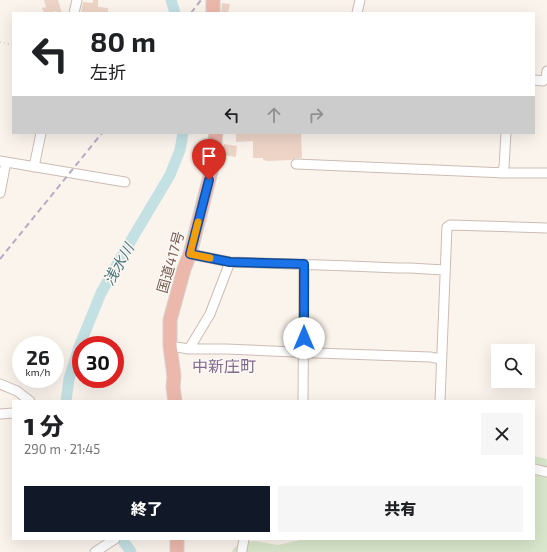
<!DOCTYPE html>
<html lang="ja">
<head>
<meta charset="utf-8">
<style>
  body { margin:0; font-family:"Exo 2","Noto Sans JP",sans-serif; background:#f6f6f6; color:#202124; height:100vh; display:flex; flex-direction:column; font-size:15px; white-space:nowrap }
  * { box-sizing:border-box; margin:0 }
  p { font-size:13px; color:#757577 }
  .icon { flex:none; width:22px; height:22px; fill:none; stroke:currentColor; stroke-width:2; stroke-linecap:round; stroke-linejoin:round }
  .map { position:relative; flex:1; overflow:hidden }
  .details { position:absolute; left:12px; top:400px; width:523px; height:140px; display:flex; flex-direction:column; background:#fff; border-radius:0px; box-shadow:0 4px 16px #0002 }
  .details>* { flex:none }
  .top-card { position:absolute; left:12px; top:12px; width:523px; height:122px; border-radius:0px; box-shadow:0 4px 16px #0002; background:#fff; color:#202124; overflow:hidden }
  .fabs { position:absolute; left:491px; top:344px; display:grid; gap:8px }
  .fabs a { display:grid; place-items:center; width:44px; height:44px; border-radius:0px; background:#fff; box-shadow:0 4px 16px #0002; font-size:20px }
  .speed { position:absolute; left:12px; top:336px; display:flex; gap:8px; font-size:20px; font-weight:700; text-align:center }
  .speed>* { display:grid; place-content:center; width:52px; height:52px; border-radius:50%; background:#fff; box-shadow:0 4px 16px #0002; line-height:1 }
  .speed small { font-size:10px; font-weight:400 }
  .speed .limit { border:6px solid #d22; background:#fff; color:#111 }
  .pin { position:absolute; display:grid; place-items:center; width:34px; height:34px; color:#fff; margin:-41px -17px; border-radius:50% 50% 50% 0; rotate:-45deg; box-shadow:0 0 4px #0007 }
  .pin .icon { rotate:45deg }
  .me { position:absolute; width:44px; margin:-22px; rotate:0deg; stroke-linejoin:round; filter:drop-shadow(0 0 3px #0008) }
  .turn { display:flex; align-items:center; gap:14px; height:84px; padding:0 12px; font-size:18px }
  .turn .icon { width:52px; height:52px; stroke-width:2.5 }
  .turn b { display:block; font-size:28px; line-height:34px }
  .lanes { display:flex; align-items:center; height:38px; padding:0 12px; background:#0003; justify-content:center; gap:20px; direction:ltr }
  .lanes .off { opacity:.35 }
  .round { display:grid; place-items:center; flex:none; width:42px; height:42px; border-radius:0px; background:#f6f6f6 }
  .summary { display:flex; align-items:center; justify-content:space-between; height:68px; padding:0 12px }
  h1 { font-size:24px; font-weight:800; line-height:30px }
  .primary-button { display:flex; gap:8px; margin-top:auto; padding:8px 12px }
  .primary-button a { flex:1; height:46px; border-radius:0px; background:#111827; color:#fff; font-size:16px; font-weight:800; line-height:46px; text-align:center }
  .primary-button a+a { background:#f6f6f6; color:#202124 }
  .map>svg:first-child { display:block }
</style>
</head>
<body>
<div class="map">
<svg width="547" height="552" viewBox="0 0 547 552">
  <rect width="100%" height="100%" fill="#fbf4ed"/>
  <path fill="#d9e7cc" d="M534 456 547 459V552H232L233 549 240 543 255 541 278 545 300 540 301 539H534Z"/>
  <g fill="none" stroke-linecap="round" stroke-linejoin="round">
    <path stroke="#c3e0e2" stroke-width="11" d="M171 0 175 13
      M66 401 69 379 79 347 101 293 120 259 170 175 180 150 183 133
      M122 539 131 552"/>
  </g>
  <path fill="#edd4c7" d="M44 0H58L62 13H56V11L49 13H44L42 8 46 7Z
    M93 0H98V7L108 8V13H81L83 2 93 3Z
    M222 3 230 4 228 13H221Z
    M236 133H301L302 158H296L291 160 268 161 263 160V158H253V141L236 142Z
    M224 144 237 146 236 157 223 155Z"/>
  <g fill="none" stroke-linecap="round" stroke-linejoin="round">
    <defs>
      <path id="minor" d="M74 13 77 0
        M357 13 360 0
        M534 80 543 81 546 78 547 71
        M0 161 125 182
        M296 164 506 173H547
        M34 167 41 133
        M499 173 503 170 504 167 506 133
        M0 193 6 162
        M190 254 230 262 350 266 397 268H410L444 270
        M170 346 189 349H226L317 353 430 357 441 359
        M189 349 210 314 230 262
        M0 384 17 391 30 401
        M303 401 304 264
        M440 401 447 227 450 225 547 228
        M0 414 13 413
        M534 469 547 472
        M95 552 115 539
        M242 552V550L244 539"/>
      <path id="highway" d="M213 0V13
        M175 401 173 387 174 376 170 346V320L184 269 190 254 211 172 216 133
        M177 539V552"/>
    </defs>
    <use href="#minor" stroke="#ccbcb3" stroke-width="11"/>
    <use href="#highway" stroke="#d8d1cf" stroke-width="15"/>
    <path stroke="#d2b7aa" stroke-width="1" stroke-dasharray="1 3" stroke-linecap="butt" d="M0 42 13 45"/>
    <use href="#minor" stroke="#fff" stroke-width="9"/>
    <use href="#highway" stroke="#ecb8ac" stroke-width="13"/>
    <path stroke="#b7abc4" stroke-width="2" stroke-dasharray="6 4" stroke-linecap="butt" d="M191 13 201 0
      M0 259 102 133"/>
  </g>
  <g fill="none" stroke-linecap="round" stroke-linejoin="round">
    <defs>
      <path id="route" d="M209 180 190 254 230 262 304 264V338"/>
    </defs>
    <use href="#route" stroke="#114b97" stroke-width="10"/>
    <use href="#route" stroke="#1a73e8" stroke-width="7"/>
    <path stroke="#f59e0b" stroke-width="7" d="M198 222 190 254 210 258"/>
  </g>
  <g text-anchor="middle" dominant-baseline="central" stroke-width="3" stroke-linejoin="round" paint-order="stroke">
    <g font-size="14" fill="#735c52" stroke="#fdf8f3">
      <text transform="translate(170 262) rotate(-74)">国道417号</text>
    </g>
    <g font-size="15" font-style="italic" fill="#4b777d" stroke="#fdf8f3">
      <text transform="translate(118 264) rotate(-60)">浅水川</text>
    </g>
    <g font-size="16" fill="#806a8e" stroke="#fdf8f3">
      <text x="224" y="365">中新庄町</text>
    </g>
  </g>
</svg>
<div class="fabs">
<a><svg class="icon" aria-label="search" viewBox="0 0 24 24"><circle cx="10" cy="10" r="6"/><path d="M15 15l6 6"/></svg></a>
</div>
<div class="speed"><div>26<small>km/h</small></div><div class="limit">30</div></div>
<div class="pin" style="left:209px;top:180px;background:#d93025"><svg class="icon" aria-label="arrive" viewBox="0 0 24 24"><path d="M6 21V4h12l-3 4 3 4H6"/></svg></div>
<svg class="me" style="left:304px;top:338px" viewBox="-20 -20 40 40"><circle r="19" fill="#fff"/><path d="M0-13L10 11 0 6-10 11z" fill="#1a73e8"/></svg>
<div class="top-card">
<div class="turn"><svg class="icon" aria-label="left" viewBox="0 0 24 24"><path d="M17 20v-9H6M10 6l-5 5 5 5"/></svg><div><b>80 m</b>左折</div></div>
<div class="lanes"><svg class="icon" aria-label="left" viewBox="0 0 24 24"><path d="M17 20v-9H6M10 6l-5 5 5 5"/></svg><svg class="icon off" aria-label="ahead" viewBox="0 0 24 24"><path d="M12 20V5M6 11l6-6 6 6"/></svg><svg class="icon off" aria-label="right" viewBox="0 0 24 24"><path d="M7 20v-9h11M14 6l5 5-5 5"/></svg></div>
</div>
<section class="details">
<div class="summary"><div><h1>1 分</h1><p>290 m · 21:45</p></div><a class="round"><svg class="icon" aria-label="close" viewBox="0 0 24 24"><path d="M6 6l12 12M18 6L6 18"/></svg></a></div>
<div class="primary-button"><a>終了</a><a>共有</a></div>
</section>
</div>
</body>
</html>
